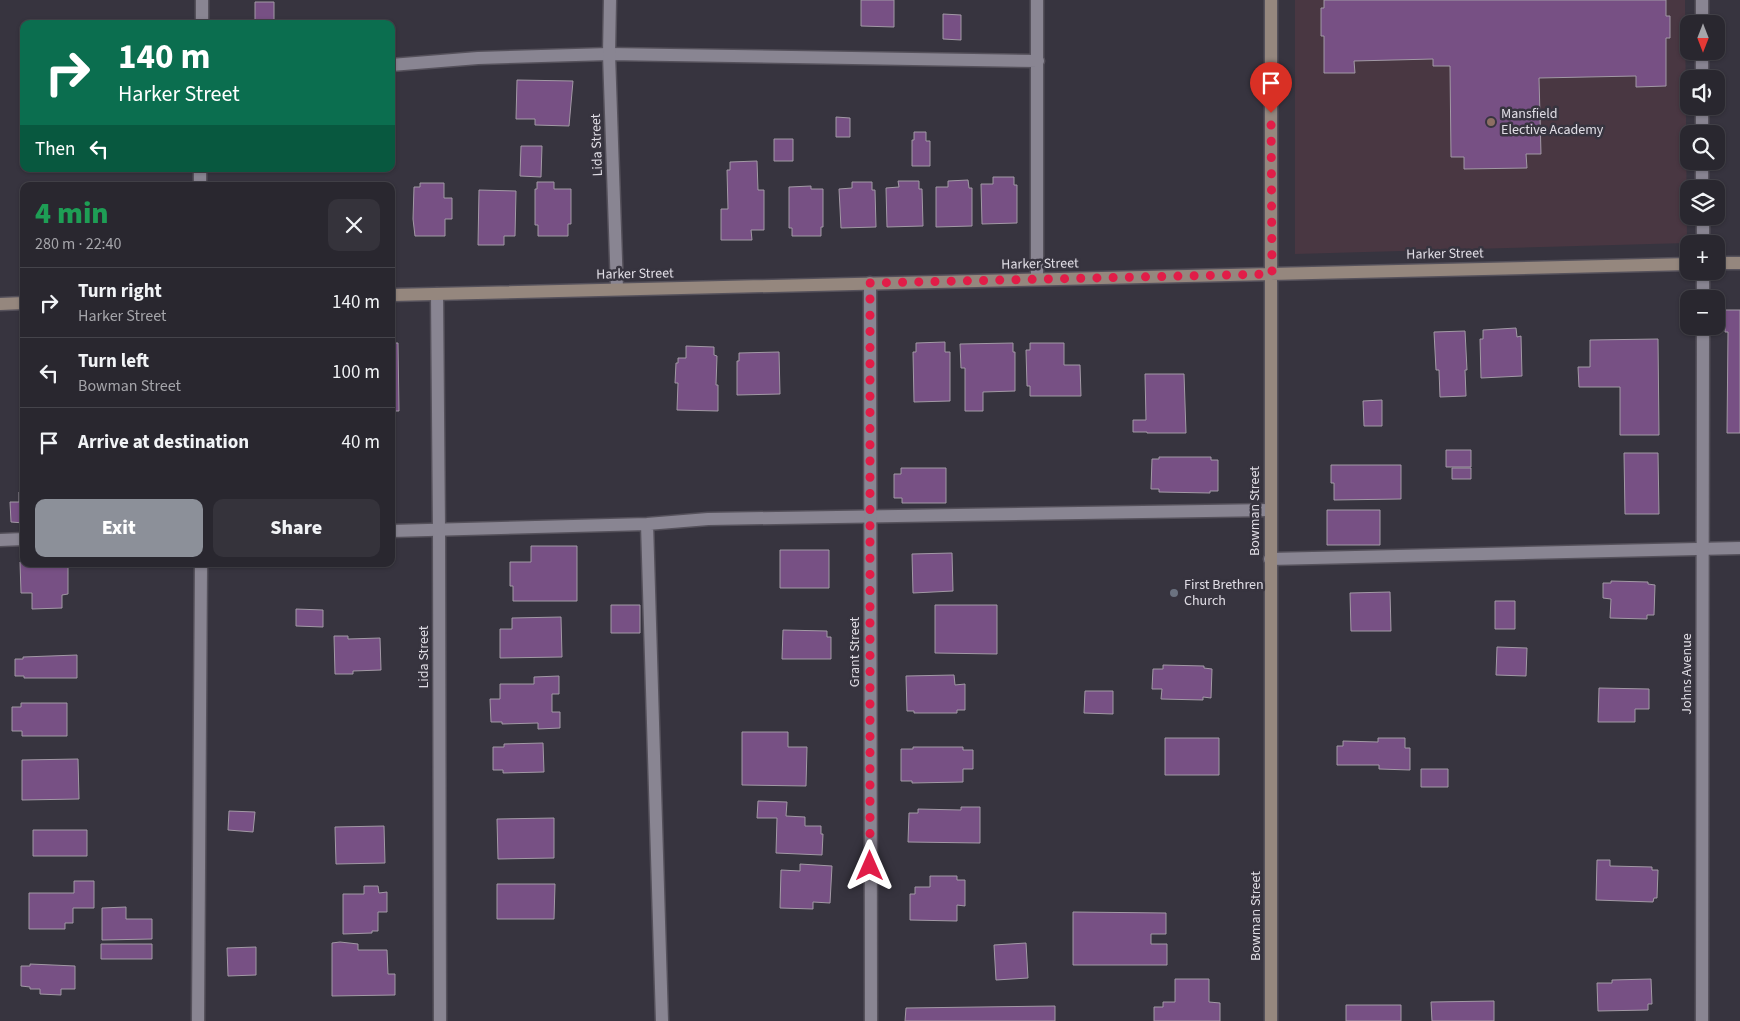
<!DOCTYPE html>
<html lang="en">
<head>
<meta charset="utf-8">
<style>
  body { margin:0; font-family:"Source Sans 3",sans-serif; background:#35333b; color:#f1f3f6; height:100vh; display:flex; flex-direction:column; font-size:19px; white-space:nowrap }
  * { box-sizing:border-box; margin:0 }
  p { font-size:16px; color:#a5a5aa }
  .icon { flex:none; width:28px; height:28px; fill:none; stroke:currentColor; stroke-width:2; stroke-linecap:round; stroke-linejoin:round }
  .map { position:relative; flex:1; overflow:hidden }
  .side { position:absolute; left:20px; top:182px; width:375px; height:385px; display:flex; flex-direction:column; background:#29272f; border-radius:10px; box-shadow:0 1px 4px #0004,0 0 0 1px #45444b }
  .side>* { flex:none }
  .banner { position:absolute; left:20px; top:20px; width:375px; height:152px; border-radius:10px; box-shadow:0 1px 4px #0004,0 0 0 1px #45444b; background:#0b6e4f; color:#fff; overflow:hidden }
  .needle { width:32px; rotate:180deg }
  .controls { position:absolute; left:1680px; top:15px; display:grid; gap:10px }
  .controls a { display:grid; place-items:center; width:45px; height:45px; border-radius:10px; background:#29272f; box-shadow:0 1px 4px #0004,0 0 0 1px #45444b; font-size:25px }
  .pin { position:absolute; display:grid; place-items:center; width:42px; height:42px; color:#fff; margin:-51px -21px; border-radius:50% 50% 50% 0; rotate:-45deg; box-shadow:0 0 5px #0007 }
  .pin .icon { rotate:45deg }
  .me { position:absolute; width:55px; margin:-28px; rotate:0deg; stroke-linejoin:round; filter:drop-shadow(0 0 4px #0008) }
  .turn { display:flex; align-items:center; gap:18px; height:105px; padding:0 15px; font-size:22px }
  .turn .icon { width:65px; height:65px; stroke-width:2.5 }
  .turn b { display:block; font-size:35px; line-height:42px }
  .then { display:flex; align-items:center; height:48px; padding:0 15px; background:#0003; gap:10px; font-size:19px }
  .round { display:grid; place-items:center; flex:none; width:52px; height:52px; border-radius:10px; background:#35333b }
  .head { display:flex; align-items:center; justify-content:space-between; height:85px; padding:0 15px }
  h1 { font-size:30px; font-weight:800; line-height:38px; color:#1e9e55 }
  .primary-button { display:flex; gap:10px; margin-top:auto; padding:10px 15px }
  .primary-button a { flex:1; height:58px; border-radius:10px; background:#8c9099; color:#fff; font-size:20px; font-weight:800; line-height:58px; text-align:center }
  .primary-button a+a { background:#35333b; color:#f1f3f6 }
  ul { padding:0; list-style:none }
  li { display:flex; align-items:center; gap:15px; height:70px; padding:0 15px; border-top:1px solid #45444b }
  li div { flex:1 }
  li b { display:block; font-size:19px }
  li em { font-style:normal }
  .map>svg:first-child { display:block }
</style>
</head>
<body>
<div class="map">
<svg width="1740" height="1021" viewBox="0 0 1740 1021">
  <rect width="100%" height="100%" fill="#37343f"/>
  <path fill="#493742" d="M1295 0H1685L1687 243 1295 254Z"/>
  <path fill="#775084" stroke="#a299a5" d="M861 0H894V27L861 26Z
    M1324 0H1666V16H1670V38H1666V86L1636 87V76L1539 78 1541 154H1526L1527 168 1464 169V157H1451L1450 66H1433V59L1354 61 1355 73H1324V36H1321V8H1324Z
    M255 2H274V24H255Z
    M943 14 961 15V40L943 39Z
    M517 80 573 81 569 126 535 125V119H516Z
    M836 117 850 118V137H836Z
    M914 132H926V141H930V166H912V140H914Z
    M774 139H793V161H774Z
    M521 146H542L541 177 520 176Z
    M757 161 758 190H764V230H751L752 240H721V209H728L727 170H730V162Z
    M993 177H1014V185H1017V223L982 224 981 184H993Z
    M968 180 969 188H972V226L936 227V187H948V181Z
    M898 181H919V189H922L923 226 887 227 886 188 899 187Z
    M537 182H554V189H571V224H568V236H538V225H535V189H537Z
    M852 182H872V190H875L876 227 841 228 839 189 852 188Z
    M420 183H444V198H452V219H445V236H415L413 219 414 187H420Z
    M811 186V189H823V227H821V236H792V228H789V187Z
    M479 190 516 191 515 236H504V245H478Z
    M391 192H394L395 230H391Z
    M1725 310H1740V433H1727L1728 332H1725Z
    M1516 328 1517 337 1521 336 1522 376 1481 378 1480 339H1483V330Z
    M1465 331 1467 370H1465L1466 396 1440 397 1439 370H1436L1434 332Z
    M1658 339 1659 435H1620V387H1579L1578 367H1590V340Z
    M945 342V352H950V401L914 402 913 352H916V343Z
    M391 343H398L399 411H391Z
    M1013 343V352H1015V391L983 392V411H965V368H961L960 344Z
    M1030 343H1064V365H1080L1081 396H1030V386H1027L1026 350H1030Z
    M686 346 714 347V355L717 356 716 385H718V411L677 410 678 383H675L676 363H678V358H686Z
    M779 352 780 394 737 395V361H739V353Z
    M1145 374H1184L1186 433H1147V432H1133V420H1146Z
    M1382 400V426H1364L1363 401Z
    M1446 450H1471V467H1446Z
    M1624 453H1658L1659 514H1625Z
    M1159 457H1211V460H1218V491H1210V493L1159 492V489H1151L1152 459H1159Z
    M1331 465H1401V499L1334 500V483H1331Z
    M901 468H946V503H902V498H894V474H901Z
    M1452 468H1471V479H1452Z
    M19 492H24V523L11 522 10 502H19Z
    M1327 510H1380V545H1327Z
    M531 546H577V601H513V586H510V562H531Z
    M780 550H829V588H780Z
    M952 553 953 591 913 593 912 554Z
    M24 561V564H68V594L62 595V608L32 609V593H21L20 562Z
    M1611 581 1648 582V584L1655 585 1654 615H1647V619L1610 618 1611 599 1603 598V583H1611Z
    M1390 592 1391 631H1351L1350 593Z
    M1495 601H1515V629H1495Z
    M611 605H640V633H611Z
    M935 605H997V654L935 653Z
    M296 609 323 610V627L296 626Z
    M561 617 562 657 500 658V629H512V618Z
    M783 630 827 631V637H831V659H782Z
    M334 636H348V639L380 638 381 670 353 671V674H335Z
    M1497 647 1527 648 1526 676 1496 675Z
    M77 655V678H24V676H15V659H23V657Z
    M1163 665 1204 666V668L1212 669 1211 698 1203 697V700L1161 699 1162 689H1152L1153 669H1163Z
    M954 675 955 685 965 684V710H957V713H914V711H907L906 676Z
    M559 676V694H552V712H560V728L538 729V723L502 724V722H491L490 699H500V684H534V677Z
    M1599 688 1649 689V709H1635V722H1598Z
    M1085 691H1113V714L1084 713Z
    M21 703H67V736H22V731H12V707H21Z
    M742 732H788V747H807L806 786 742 785Z
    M1165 738H1219V775H1165Z
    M1378 738H1405V748H1410V770L1379 769V765H1337V746H1343V741L1378 742Z
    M543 743 544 772 503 773V770H493V747H504V744Z
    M913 747H963V750H973V769H963V782L912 783V781H901V749H913Z
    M78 759 79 799 22 800V760Z
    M1421 769H1448V787H1421Z
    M758 801 787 802 786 816 805 817V826H821V834H823L822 855 776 853 777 818H757Z
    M961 807H980V843L908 842 909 813H918V809L961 810Z
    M229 811 255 812 253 832 228 830Z
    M554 818V858L498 859 497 819Z
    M384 826 385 863 336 864 335 827Z
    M33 830H87V856H33Z
    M1597 860H1610V866L1652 867V870H1658L1657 898H1654L1653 902 1596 900Z
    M800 864 832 866 830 903 813 902V909L780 908 781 870 800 871Z
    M930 876H957V880H965V906L957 905V921L910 920V894H915V887H930Z
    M74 881H94V908H73V923H65V929H29V893H74Z
    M497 884H555L554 919H497Z
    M364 886H378L379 893 387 892V912H378V931H372V933L343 934V894H364Z
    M126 907V919H152V939L102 940V908Z
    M1073 912 1166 913V934H1151V944H1167V965H1073Z
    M340 942 358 944V950H387L388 974H395V995L332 996V943Z
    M1026 943 1028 978 996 980 994 945Z
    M101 944H152V959H101Z
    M256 947V975L228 976 227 948Z
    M30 964 75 966V989H61V995L40 994V989H30V987L21 986V966H30Z
    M1175 979H1209V1002L1220 1003V1021H1154V1007H1163V1002H1175Z
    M1651 979 1652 1004H1648V1010L1598 1011 1597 983H1612V980Z
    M1494 1001V1021H1432L1431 1002Z
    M1346 1005H1401V1021H1346Z
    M1055 1006V1021H905L906 1008Z"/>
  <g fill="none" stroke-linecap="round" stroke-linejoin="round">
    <defs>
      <path id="lane" d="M1037 0V279
        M202 24V0
        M391 65 478 58 609 54 1038 61
        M200 186V169
        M647 524 662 1021
        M391 531 647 524 708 519 1270 510
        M0 540 24 539
        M1270 559 1740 548
        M198 1021 201 564"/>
      <path id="street" d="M610 0 609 54 617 289
        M1702 0V24
        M1702 51V79
        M1702 106V134
        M1702 161V189
        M1703 216V244
        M870 283 871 1021
        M437 294 439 530 440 1021
        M1703 299V271
        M1702 1021 1703 326"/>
      <path id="secondary" d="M1271 0V1021
        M1716 263H1740
        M391 295 1689 264
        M0 304 24 303"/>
    </defs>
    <use href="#lane" stroke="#55515b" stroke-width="15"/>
    <use href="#street" stroke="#55515b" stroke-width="15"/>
    <use href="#secondary" stroke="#55515b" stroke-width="15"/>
    <use href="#lane" stroke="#898592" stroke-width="12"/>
    <use href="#street" stroke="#898592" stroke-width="12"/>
    <use href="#secondary" stroke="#95877e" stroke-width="12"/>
  </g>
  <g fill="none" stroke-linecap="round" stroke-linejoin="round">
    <path stroke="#e11d48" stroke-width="9" stroke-dasharray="0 16.2" d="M870 866V283L1272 274 1271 113"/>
  </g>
  <circle fill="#8d6e63" stroke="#37343f" stroke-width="2" cx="1491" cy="122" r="5"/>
  <circle fill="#6b7280" stroke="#37343f" stroke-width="2" cx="1174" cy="593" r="5"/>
  <g text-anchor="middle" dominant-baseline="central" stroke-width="5" stroke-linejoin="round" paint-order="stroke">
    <g font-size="14" fill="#e0dde5" stroke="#37343f" text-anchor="start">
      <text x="1501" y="114">Mansfield<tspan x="1501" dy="16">Elective Academy</tspan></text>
      <text x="1184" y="585">First Brethren<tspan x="1184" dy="16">Church</tspan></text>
    </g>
    <g font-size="14" fill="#e0dde5" stroke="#37343f">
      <text transform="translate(597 145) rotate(-92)">Lida Street</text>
      <text transform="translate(1445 254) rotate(-1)">Harker Street</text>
      <text transform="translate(1040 264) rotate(-1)">Harker Street</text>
      <text transform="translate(635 274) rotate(-1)">Harker Street</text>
      <text transform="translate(1255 511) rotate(-90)">Bowman Street</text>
      <text transform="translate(855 652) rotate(-90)">Grant Street</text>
      <text transform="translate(424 657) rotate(-90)">Lida Street</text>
      <text transform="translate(1687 674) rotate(-90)">Johns Avenue</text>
      <text transform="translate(1256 916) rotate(-90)">Bowman Street</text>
    </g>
  </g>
</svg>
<div class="controls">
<a><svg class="needle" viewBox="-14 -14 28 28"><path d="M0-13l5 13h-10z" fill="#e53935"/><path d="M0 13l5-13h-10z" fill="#a5a5aa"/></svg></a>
<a><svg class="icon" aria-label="sound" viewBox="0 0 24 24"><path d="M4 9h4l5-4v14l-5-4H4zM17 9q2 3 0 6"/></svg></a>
<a><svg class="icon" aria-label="search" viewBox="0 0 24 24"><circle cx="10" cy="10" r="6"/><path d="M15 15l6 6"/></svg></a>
<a><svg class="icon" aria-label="layers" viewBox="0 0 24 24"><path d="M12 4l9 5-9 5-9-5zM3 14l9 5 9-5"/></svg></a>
<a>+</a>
<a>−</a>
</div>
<div class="pin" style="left:1271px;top:113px;background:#d93025"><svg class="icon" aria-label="arrive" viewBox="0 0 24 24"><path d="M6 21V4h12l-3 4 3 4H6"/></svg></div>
<svg class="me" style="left:870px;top:866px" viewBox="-20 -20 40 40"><path d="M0-17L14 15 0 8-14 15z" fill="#e11d48" stroke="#fff" stroke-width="4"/></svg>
<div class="banner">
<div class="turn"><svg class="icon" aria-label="right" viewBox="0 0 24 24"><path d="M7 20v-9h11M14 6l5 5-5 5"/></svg><div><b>140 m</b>Harker Street</div></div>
<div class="then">Then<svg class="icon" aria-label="left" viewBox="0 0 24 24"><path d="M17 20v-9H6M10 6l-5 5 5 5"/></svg></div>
</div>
<section class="side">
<div class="head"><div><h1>4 min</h1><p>280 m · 22:40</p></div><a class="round"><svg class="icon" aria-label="close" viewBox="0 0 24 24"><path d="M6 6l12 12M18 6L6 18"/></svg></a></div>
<ul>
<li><svg class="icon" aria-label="right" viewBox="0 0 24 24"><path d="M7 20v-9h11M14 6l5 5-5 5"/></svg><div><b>Turn right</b><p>Harker Street</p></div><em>140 m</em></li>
<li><svg class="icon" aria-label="left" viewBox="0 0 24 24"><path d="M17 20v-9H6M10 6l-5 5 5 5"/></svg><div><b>Turn left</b><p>Bowman Street</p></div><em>100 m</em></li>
<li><svg class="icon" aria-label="arrive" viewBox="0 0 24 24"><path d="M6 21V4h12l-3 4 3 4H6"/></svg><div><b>Arrive at destination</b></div><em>40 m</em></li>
</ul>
<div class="primary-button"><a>Exit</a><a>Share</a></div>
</section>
</div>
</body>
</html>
